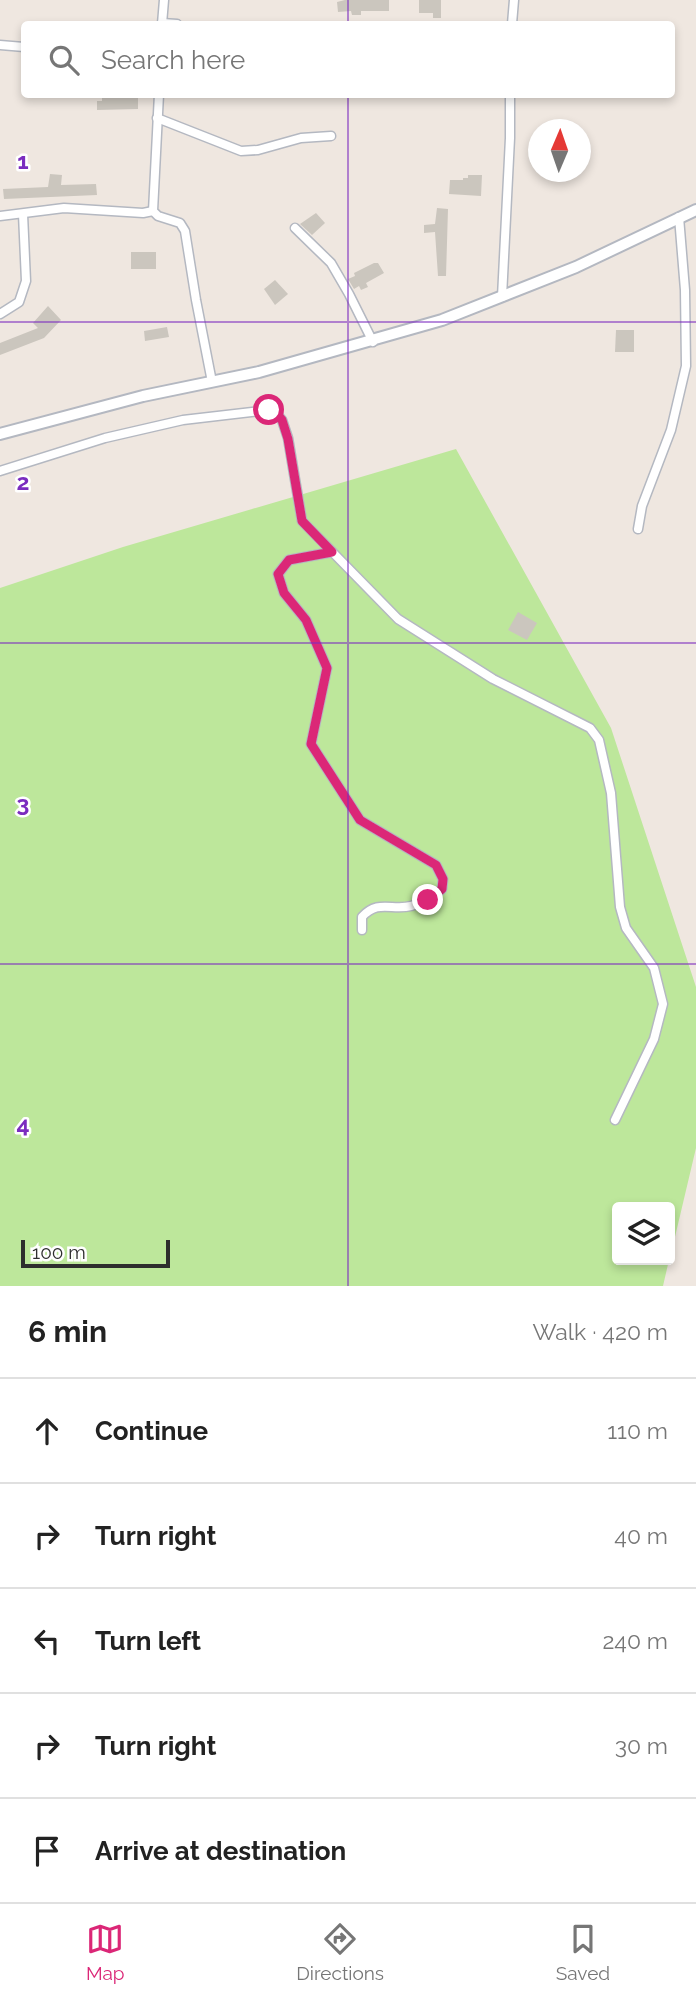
<!DOCTYPE html>
<meta charset="utf-8">
<style>
:root{--surface:#fff;--page:#f2f2f2;--text:#222;--muted:#767676;--line:#e0e0e0;--accent:#db2777}
body{margin:0;font-family:Raleway,sans-serif;background:var(--page);color:var(--text)}
.controls{position:absolute;right:21px;bottom:21px;display:grid;overflow:hidden;border-radius:7px;box-shadow:0 4px 10px #0003}
.controls button{width:63px;height:63px;display:grid;place-items:center;padding:0;border:0;border-bottom:2px solid var(--line);background:var(--surface);color:var(--text);font:35px sans-serif}
.compass{position:absolute;left:528px;top:119px;width:63px;height:63px;border-radius:50%;background:var(--surface);box-shadow:0 4px 10px #0003;rotate:2deg}
.scale{position:absolute;left:21px;bottom:18px;width:149px;box-sizing:border-box;padding-left:7px;border:4px solid #2e2e2e;border-top:0;font-size:19px;line-height:24px;white-space:nowrap;color:#2e2e2e;-webkit-text-stroke:5px #fff;paint-order:stroke}
.stop{position:absolute;width:21px;height:21px;margin:-16px;border:5px solid #db2777;border-radius:50%;background:#fff}
.stop.end{background:#db2777;border-color:#fff;box-shadow:0 2px 7px #0008}
.list{margin:0;padding:0;list-style:none}
h2{display:flex;justify-content:space-between;align-items:center;height:91px;margin:0;padding:0 28px;font-size:30px}
h2 small{font-size:23px;font-weight:400;color:var(--muted)}
.list li{display:grid;grid-template-columns:46px 1fr auto;gap:21px;align-items:center;box-sizing:border-box;height:105px;padding:0 28px;border-top:2px solid var(--line)}
.list b{display:block;font-size:26px;white-space:nowrap}
.list em{font-size:23px;font-style:normal;color:var(--muted)}
.icon{flex:none;width:38px;height:38px;fill:none;stroke:currentColor;stroke-width:2;stroke-linecap:round;stroke-linejoin:round}
.map{position:relative;flex:none;width:696px;height:1286px;overflow:hidden}
.search{position:absolute;background:var(--surface);box-shadow:0 4px 10px #0003;left:21px;right:21px;top:21px;height:77px;display:flex;align-items:center;gap:18px;box-sizing:border-box;padding:0 24px;border-radius:7px;color:var(--muted);font-size:26px}
.sheet{height:616px;background:var(--surface)}
nav{display:flex;justify-content:space-around;align-items:center;box-sizing:border-box;height:98px;border-top:2px solid var(--line);background:var(--surface);font-size:19px;color:var(--muted)}
nav a{display:grid;justify-items:center;gap:4px}
nav .on{color:var(--accent)}
.map>svg:first-child{display:block}
.green{fill:#bde79b}
.building{fill:#cbc6be}
.lines{fill:none;stroke-linecap:round;stroke-linejoin:round}
.street-casing{stroke:#b4b8c1;stroke-width:11}
.secondary-casing{stroke:#b4b8c1;stroke-width:14}
.street{stroke:#fff;stroke-width:8}
.secondary{stroke:#fff;stroke-width:10}
.route{stroke:#db2777;stroke-width:9}
.grid{fill:none;stroke:#7b2cbf;stroke-width:2;stroke-opacity:0.55}
.grid-label{font-size:23px;text-anchor:middle;font-weight:bold;fill:#7b2cbf;stroke:#fff;stroke-width:5;stroke-linejoin:round;paint-order:stroke}
</style>
<div class="map">
<svg width="696" height="1286" viewBox="0 0 696 1286">
<rect width="100%" height="100%" fill="#efe7e0"/>
<path class="green" d="M 456,449 L 611,728 L 696,987 L 696,1148 L 670,1258 L 670,1207 L 617,1207 L 617,1260 L 669,1260 L 663,1286 L 0,1286 L 0,588 L 123,547 Z"/>
<g class="building">
<path d="M 345,0 L 389,0 L 389,11 L 361,11 L 361,15 L 352,15 L 351,11 L 338,12 L 337,2 Z"/>
<path d="M 419,0 L 441,0 L 441,18 L 433,18 L 433,13 L 419,13 Z"/>
<path d="M 102,94 L 138,94 L 138,109 L 97,110 L 97,101 L 102,101 Z"/>
<path d="M 50,174 L 62,175 L 61,185 L 96,184 L 97,195 L 4,199 L 3,189 L 48,187 Z"/>
<path d="M 468,175 L 482,175 L 481,196 L 449,194 L 450,180 L 463,180 L 463,178 L 468,178 Z"/>
<path d="M 437,208 L 448,209 L 446,276 L 438,276 L 435,232 L 424,233 L 424,225 L 435,224 Z"/>
<path d="M 316,213 L 325,223 L 312,235 L 300,224 Z"/>
<rect x="131" y="252" width="25" height="17"/>
<path d="M 374,263 L 378,263 L 384,273 L 366,283 L 368,287 L 361,290 L 359,286 L 354,289 L 348,279 L 355,276 L 354,273 Z"/>
<path d="M 275,280 L 288,294 L 275,305 L 264,289 Z"/>
<path d="M 48,306 L 61,320 L 44,338 L 0,355 L 0,343 L 38,328 L 33,323 Z"/>
<path d="M 167,327 L 169,337 L 145,341 L 144,331 Z"/>
<path d="M 616,330 L 634,330 L 634,352 L 615,352 Z"/>
<path d="M 518,612 L 537,623 L 527,640 L 508,630 Z"/>
</g>
<g class="lines">
<defs>
<g id="street">
<path d="M 162,23 L 177,24"/>
<path d="M 162,24 L 164,0"/>
<path d="M 512,24 L 514,0"/>
<path d="M 0,45 L 24,47"/>
<path d="M 159,94 L 153,211 L 158,216 L 180,223 L 185,231 L 196,300 L 212,382"/>
<path d="M 157,118 L 241,151 L 258,150 L 301,138 L 331,136"/>
<path d="M 0,216 L 64,208 L 143,213 L 153,211"/>
<path d="M 295,228 L 331,263 L 349,294 L 373,342"/>
<path d="M 502,297 L 510,138 L 510,94"/>
<path d="M 0,314 L 19,302 L 26,281 L 23,214"/>
<path d="M 0,471 L 105,438 L 183,420 L 269,410 L 276,413 L 282,420 L 288,438 L 302,521 L 398,619 L 493,679 L 590,728 L 599,740 L 611,793 L 620,907 L 626,928 L 654,968 L 663,1004 L 654,1039 L 615,1120"/>
<path d="M 638,529 L 642,506 L 671,430 L 686,366 L 685,290 L 679,217"/>
<path d="M 332,552 L 289,560 L 278,574 L 284,593 L 306,620 L 327,668 L 311,744 L 360,820 L 436,865 L 443,879 L 442,889 C 432,896 423,903 411,906 C 392,911 378,899 362,917 L 362,930"/>
</g>
<path id="secondary" d="M 0,434 L 143,396 L 259,372 L 442,320 L 576,267 L 696,210"/>
</defs>
<use href="#street" class="street-casing"/>
<use href="#secondary" class="secondary-casing"/>
<use href="#street" class="street"/>
<use href="#secondary" class="secondary"/>
</g>
<g class="lines">
<path class="route" d="M 269,410 L 276,413 L 282,420 L 288,439 L 302,521 L 332,552 L 289,560 L 278,574 L 284,593 L 306,620 L 327,668 L 311,744 L 360,820 L 436,865 L 443,879 L 442,889 L 428,900"/>
</g>
<path class="grid" d="M 348,0 L 348,24M 348,94 L 348,1286M 0,322 L 696,322M 0,643 L 696,643M 0,964 L 696,964"/>
<g class="grid-label">
<text x="23" y="169">1</text>
<text x="23" y="490">2</text>
<text x="23" y="812">3</text>
<text x="23" y="1133">4</text>
</g>
</svg>
<div class="controls">
<button><svg class="icon" aria-label="layers" viewBox="0 0 24 24"><path d="M12 4l9 5-9 5-9-5zM3 14l9 5 9-5"/></svg></button>
</div>
<svg class="compass" viewBox="-18 -18 36 36"><path d="M0-13l5 13h-10z" fill="#e53935"/><path d="M0 13l5-13h-10z" fill="#767676"/></svg>
<div class="scale">100 m</div>
<div class="stop" style="left:269px;top:410px"></div>
<div class="stop end" style="left:428px;top:900px"></div>
<div class="search"><svg class="icon" aria-label="search" viewBox="0 0 24 24"><circle cx="10" cy="10" r="6"/><path d="M15 15l6 6"/></svg>Search here</div>
</div>
<section class="sheet">
<h2>6 min<small>Walk · 420 m</small></h2>
<ul class="list">
<li><svg class="icon" aria-label="ahead" viewBox="0 0 24 24"><path d="M12 20V5M6 11l6-6 6 6"/></svg><div><b>Continue</b></div><em>110 m</em></li>
<li><svg class="icon" aria-label="right" viewBox="0 0 24 24"><path d="M7 20v-9h11M14 6l5 5-5 5"/></svg><div><b>Turn right</b></div><em>40 m</em></li>
<li><svg class="icon" aria-label="left" viewBox="0 0 24 24"><path d="M17 20v-9H6M10 6l-5 5 5 5"/></svg><div><b>Turn left</b></div><em>240 m</em></li>
<li><svg class="icon" aria-label="right" viewBox="0 0 24 24"><path d="M7 20v-9h11M14 6l5 5-5 5"/></svg><div><b>Turn right</b></div><em>30 m</em></li>
<li><svg class="icon" aria-label="arrive" viewBox="0 0 24 24"><path d="M6 21V4h12l-3 4 3 4H6"/></svg><div><b>Arrive at destination</b></div></li>
</ul>
</section>
<nav>
<a class="on"><svg class="icon" aria-label="map" viewBox="0 0 24 24"><path d="M3 6l6-2 6 2 6-2v14l-6 2-6-2-6 2zM9 4v14M15 6v14"/></svg>Map</a>
<a><svg class="icon" aria-label="directions" viewBox="0 0 24 24"><path d="M12 3l9 9-9 9-9-9zM9 14v-3h6M13 9l2 2-2 2"/></svg>Directions</a>
<a><svg class="icon" aria-label="saved" viewBox="0 0 24 24"><path d="M7 4h10v16l-5-4-5 4z"/></svg>Saved</a>
</nav>
